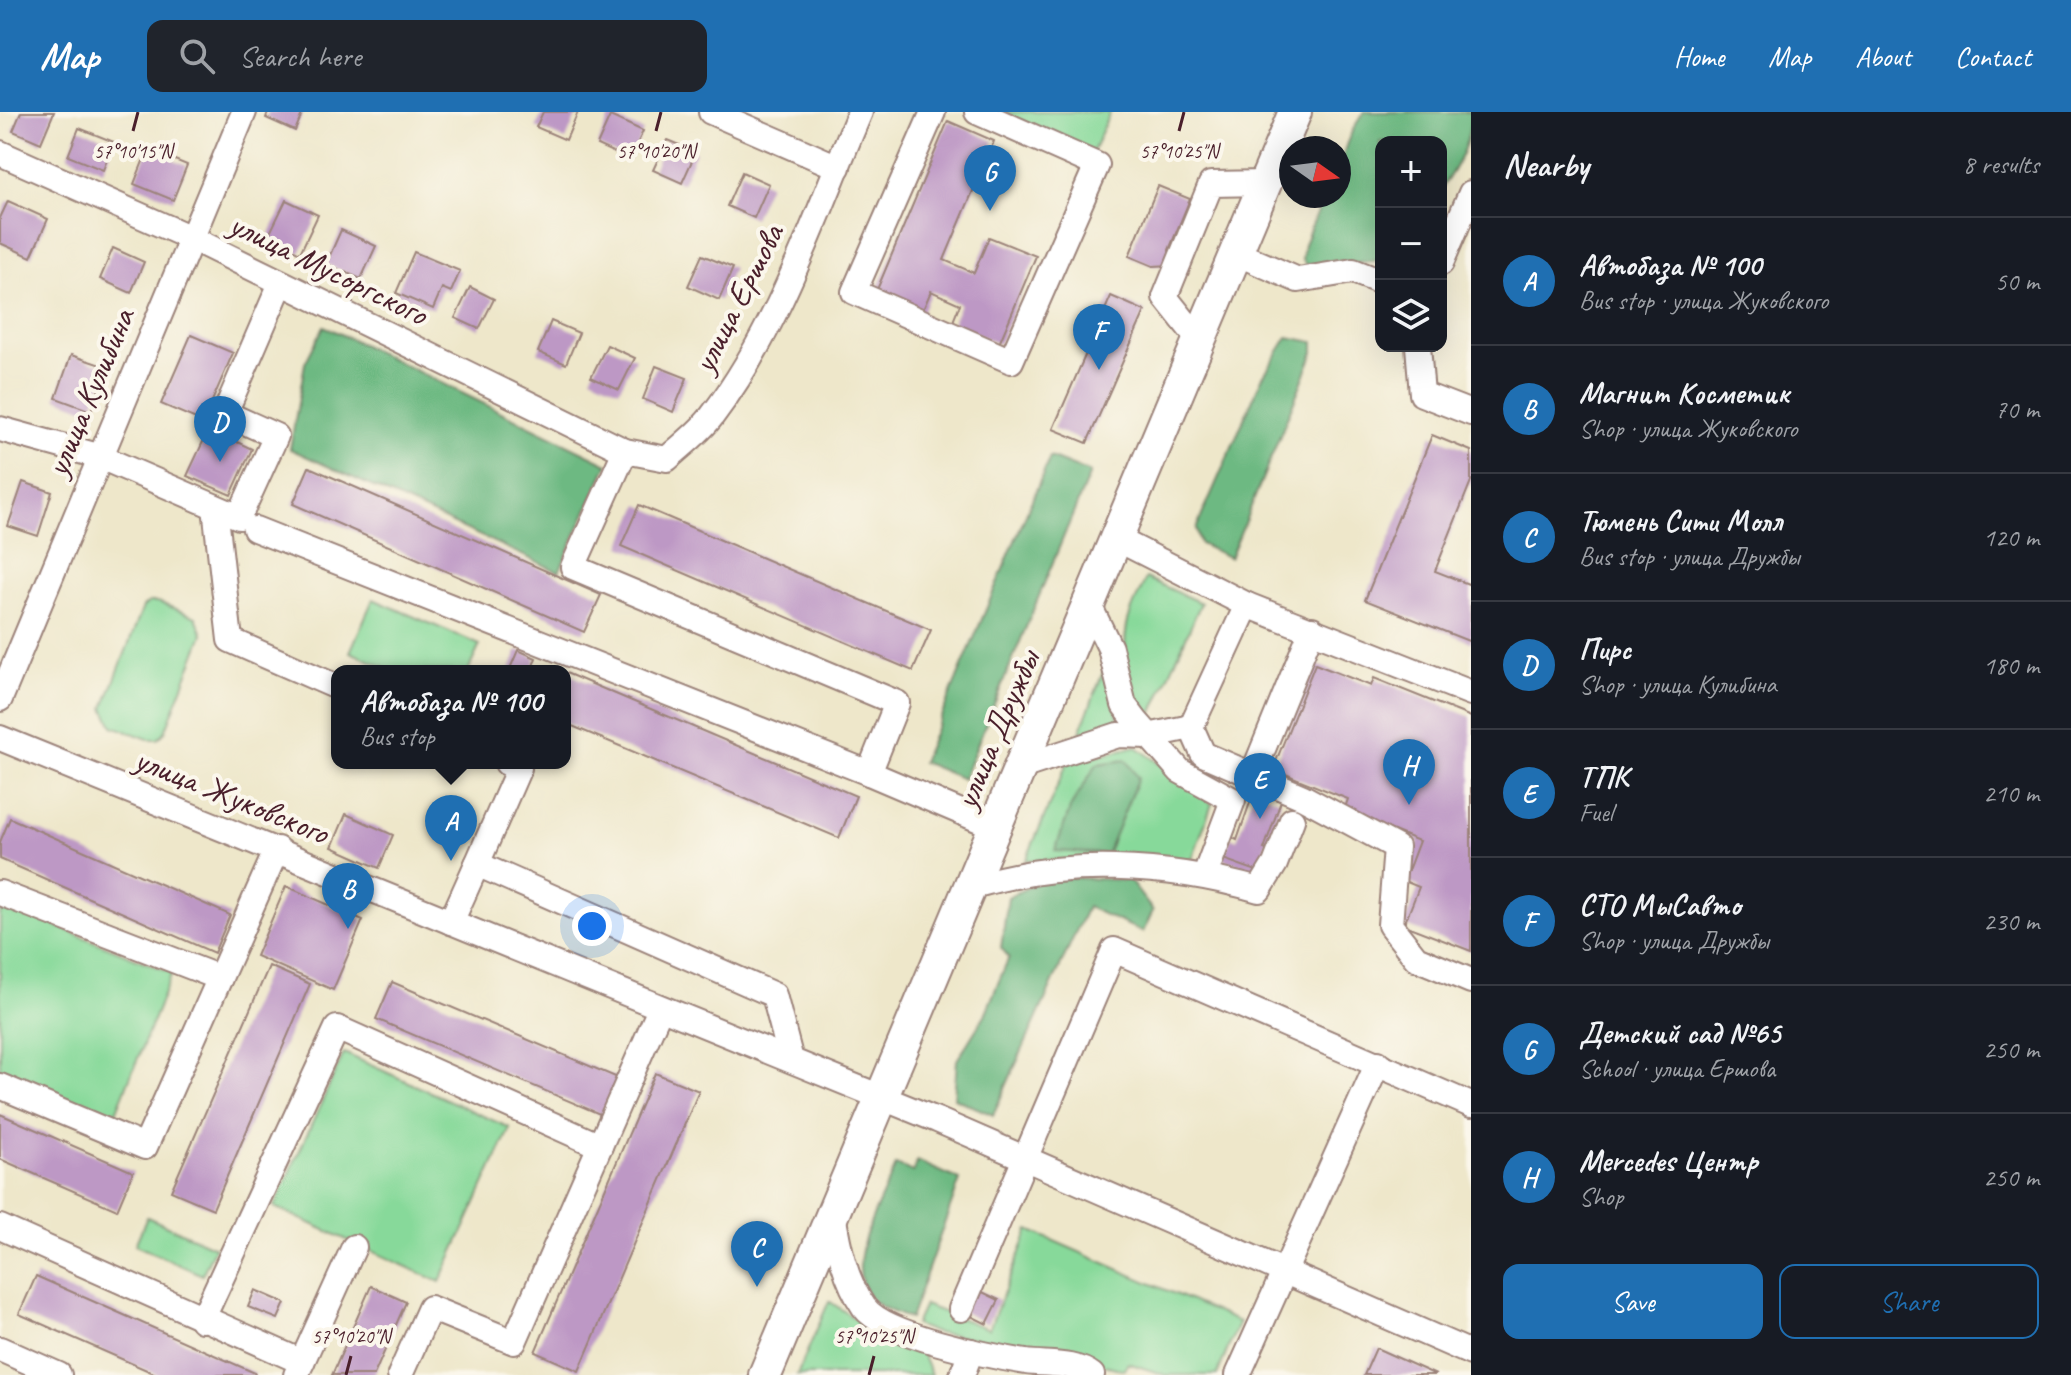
<!DOCTYPE html>
<meta charset="utf-8">
<style>
:root{--surface:#171b24;--page:#20242c;--text:#f1f3f6;--muted:#9ea1a6;--line:#363941;--accent:#1f6fb2}
body{margin:0;font-family:Caveat,sans-serif;background:var(--page);color:var(--text)}
.controls{position:absolute;right:24px;top:24px;display:grid;overflow:hidden;border-radius:16px;box-shadow:0 8px 32px #0002}
.controls button{width:72px;height:72px;display:grid;place-items:center;padding:0;border:0;border-bottom:2px solid var(--line);background:var(--surface);color:var(--text);font:40px sans-serif}
.compass{position:absolute;left:1279px;top:24px;width:72px;height:72px;border-radius:50%;background:var(--surface);box-shadow:0 8px 32px #0002;rotate:104deg}
.you{position:absolute;left:592px;top:814px;width:28px;height:28px;margin:-20px;border:6px solid #fff;border-radius:50%;background:#1a73e8;box-shadow:0 0 0 12px #1a73e833}
.badge{display:grid;place-items:center;width:52px;height:52px;border-radius:50%;background:var(--accent);color:#fff;font-size:26px;font-weight:700}
.pin{position:absolute;translate:-50% -66px;filter:drop-shadow(0 2px 4px #0008)}
.pin::after{content:'';position:absolute;top:42px;width:28px;height:24px;background:inherit;clip-path:polygon(0 0,100% 0,50% 100%)}
.popup{position:absolute;left:331px;top:553px;width:240px;height:104px;box-sizing:border-box;display:grid;place-content:center;border-radius:16px;background:var(--surface);filter:drop-shadow(0 2px 6px #0005);font-size:26px;white-space:nowrap;color:var(--muted)}
.popup b{font-size:30px;color:var(--text)}
.popup::after{content:'';position:absolute;left:50%;top:100%;margin-left:-16px;border:16px solid transparent;border-top-color:var(--surface)}
.list{margin:0;padding:0;list-style:none}
h2{display:flex;justify-content:space-between;align-items:center;height:104px;margin:0;padding:0 32px;font-size:34px}
h2 small{font-size:26px;font-weight:400;color:var(--muted)}
.list li{display:grid;grid-template-columns:52px 1fr auto;gap:24px;align-items:center;box-sizing:border-box;height:128px;padding:0 32px;border-top:2px solid var(--line)}
.list b{display:block;font-size:30px;white-space:nowrap}
.list p{margin:0;font-size:26px;white-space:nowrap;color:var(--muted)}
.list em{font-size:26px;font-style:normal;color:var(--muted)}
.actions{display:flex;gap:16px;padding:24px 32px}
.actions a{flex:1;padding:18px 0;border:2px solid var(--accent);border-radius:16px;text-align:center;font-size:28px;color:var(--accent)}
.actions .main{background:var(--accent);color:#fff}
.icon{flex:none;width:44px;height:44px;fill:none;stroke:currentColor;stroke-width:2;stroke-linecap:round;stroke-linejoin:round}
.map{position:relative;flex:none;width:1471px;height:1263px;overflow:hidden}
header{display:flex;align-items:center;gap:48px;box-sizing:border-box;height:112px;padding:0 40px;background:var(--accent);color:#fff}
header strong{font-size:38px}
nav{display:flex;gap:44px;margin-inline-start:auto;font-size:28px}
.search{width:560px;height:72px;background:var(--page);display:flex;align-items:center;gap:20px;box-sizing:border-box;padding:0 28px;border-radius:16px;color:var(--muted);font-size:30px}
main{display:flex}
aside{flex:1;background:var(--surface)}
.map>svg:first-child{display:block}
.green{fill:#87d99a;stroke:#687c62;stroke-width:2}
.forest{fill:#6db982;stroke:#5c6c56;stroke-width:2}
.building{fill:#bd98c5}
.lines{fill:none;stroke-linecap:round;stroke-linejoin:round}
.minor-casing{stroke:#9c837a;stroke-width:28}
.major-casing{stroke:#9c837a;stroke-width:36}
.minor{stroke:#fff;stroke-width:24}
.major{stroke:#fff;stroke-width:32}
.ticks{fill:none;stroke:#4a1f2b;stroke-width:3}
.labels{text-anchor:middle;stroke-width:8;stroke-linejoin:round;paint-order:stroke}
.street-label{font-size:34px;fill:#4a1f2b;stroke:#fbf7ec}
.ticks-label{font-size:20px;text-anchor:middle;fill:#4a1f2b;stroke:#fbf7ec;stroke-width:8;stroke-linejoin:round;paint-order:stroke}
</style>
<header>
<strong>Map</strong>
<div class="search"><svg class="icon" aria-label="search" viewBox="0 0 24 24"><circle cx="10" cy="10" r="6"/><path d="M15 15l6 6"/></svg>Search here</div>
<nav><a>Home</a><a>Map</a><a>About</a><a>Contact</a></nav>
</header>
<main>
<div class="map">
<svg width="1471" height="1263" viewBox="0 0 1471 1263">
<rect width="100%" height="100%" fill="#fbf7ec"/>
<filter id="ink" filterUnits="userSpaceOnUse"><feTurbulence type="fractalNoise" baseFrequency=".0125" numOctaves="2"/><feDisplacementMap in="SourceGraphic" scale="16" xChannelSelector="R" yChannelSelector="G"/><feConvolveMatrix kernelMatrix="1 2 1 2 8 2 1 2 1" color-interpolation-filters="sRGB"/></filter>
<filter id="wash" filterUnits="userSpaceOnUse"><feTurbulence type="fractalNoise" baseFrequency=".006" numOctaves="4" result="noise"/><feDisplacementMap in="SourceGraphic" scale="32" xChannelSelector="R" yChannelSelector="G"/><feGaussianBlur stdDeviation="1.8" result="paint"/><feColorMatrix in="noise" values="0 0 0 0 0 0 0 0 0 0 0 0 0 0 0 0 0 1.4 0 .05"/><feComposite in="paint" operator="in"/></filter>
<g filter="url(#wash)">
<rect width="100%" height="100%" fill="#eee7ca"/>
<g class="green">
<path d="M 1001,0 L 1110,0 L 1093,40 Z"/>
<path d="M 1146,466 L 1201,491 L 1149,609 C 1131,584 1121,544 1127,513 C 1130,497 1140,481 1146,466 Z"/>
<path d="M 373,487 L 480,533 L 468,559 L 394,559 L 350,540 Z"/>
<path d="M 149,490 L 158,490 L 196,505 L 203,522 L 165,620 L 158,627 L 148,627 L 113,614 L 104,596 L 143,495 Z"/>
<path d="M 1105,555 L 1120,612 L 1080,620 Z"/>
<path d="M 1136,634 L 1212,692 L 1192,747 L 1026,748 L 1067,651 Z"/>
<path d="M 4,793 L 172,861 L 111,1013 L 0,968 L 0,804 Z"/>
<path d="M 344,941 L 510,1016 L 440,1170 L 274,1095 Z"/>
<path d="M 147,1105 L 215,1135 L 202,1163 L 135,1133 Z"/>
<path d="M 1029,1118 L 1239,1210 L 1217,1263 L 1165,1263 L 1128,1251 L 1124,1258 L 1026,1233 L 936,1221 L 915,1213 L 924,1193 L 989,1217 Z"/>
<path d="M 829,1189 L 889,1230 L 922,1242 L 931,1263 L 797,1263 Z"/>
</g>
<g class="forest">
<path d="M 1364,0 L 1471,0 C 1471,30 1458,53 1441,77 L 1441,30 L 1381,30 L 1381,148 L 1308,155 L 1302,148 L 1304,132 L 1324,84 L 1339,84 C 1339,50 1344,28 1364,0 Z"/>
<path d="M 324,214 L 608,352 L 559,460 L 290,337 L 305,251 Z"/>
<path d="M 1288,225 L 1314,230 L 1314,240 L 1230,446 L 1200,432 L 1196,417 L 1262,266 Z"/>
<path d="M 1050,345 L 1090,361 L 963,667 L 922,650 Z"/>
<path d="M 1126,648 L 1138,666 L 1107,742 L 1055,739 L 1071,694 L 1097,652 Z"/>
<path d="M 1049,765 L 1129,768 L 1153,799 L 1143,820 L 1087,795 L 993,1003 L 954,986 L 957,948 L 985,903 L 1009,845 L 1001,836 L 1008,785 Z"/>
<path d="M 917,1049 L 960,1068 L 910,1207 C 899,1202 879,1196 871,1187 C 840,1154 882,1088 896,1053 L 913,1060 Z"/>
</g>
<g id="blocks">
<g class="building">
<path d="M 21,0 L 54,0 L 41,31 L 13,19 Z"/>
<path d="M 268,0 L 303,0 L 295,19 L 266,6 Z"/>
<path d="M 543,0 L 578,0 L 566,28 L 536,15 Z"/>
<path d="M 610,4 L 643,19 L 630,48 L 597,33 Z"/>
<path d="M 948,9 L 994,29 L 944,148 L 974,161 L 989,125 L 1036,144 L 999,232 L 952,212 L 960,192 L 931,179 L 922,200 L 876,180 Z"/>
<path d="M 79,16 L 114,30 L 103,58 L 68,44 Z"/>
<path d="M 667,28 L 696,40 L 682,71 L 653,58 Z"/>
<path d="M 148,37 L 187,53 L 173,88 L 134,72 Z"/>
<path d="M 742,60 L 769,72 L 754,106 L 727,94 Z"/>
<path d="M 1158,74 L 1190,87 L 1169,138 L 1170,153 L 1153,154 L 1129,144 Z"/>
<path d="M 286,88 L 318,103 L 300,141 L 268,125 Z"/>
<path d="M 8,89 L 48,107 L 31,145 L 0,131 L 0,106 Z"/>
<path d="M 341,118 L 376,134 L 361,167 L 326,152 Z"/>
<path d="M 113,136 L 144,150 L 131,181 L 100,167 Z"/>
<path d="M 414,140 L 460,159 L 451,180 L 442,176 L 433,197 L 396,181 Z"/>
<path d="M 702,143 L 733,156 L 719,188 L 688,174 Z"/>
<path d="M 470,175 L 494,187 L 479,217 L 455,206 Z"/>
<path d="M 1111,184 L 1145,199 L 1087,331 L 1053,317 Z"/>
<path d="M 551,209 L 579,221 L 566,252 L 538,240 Z"/>
<path d="M 191,223 L 233,241 L 203,310 L 161,292 Z"/>
<path d="M 607,233 L 635,246 L 619,278 L 591,265 Z"/>
<path d="M 71,243 L 107,255 L 91,299 L 56,286 Z"/>
<path d="M 656,254 L 687,266 L 673,300 L 643,287 Z"/>
<path d="M 209,317 L 252,337 L 231,383 L 187,364 Z"/>
<path d="M 1432,323 L 1471,339 L 1471,369 L 1435,459 L 1471,473 L 1471,530 L 1365,488 Z"/>
<path d="M 309,355 L 601,483 L 584,520 L 293,392 Z"/>
<path d="M 23,370 L 52,380 L 38,424 L 8,414 Z"/>
<path d="M 639,393 L 931,518 L 913,559 L 621,434 Z"/>
<path d="M 518,538 L 536,546 L 531,559 L 509,559 Z"/>
<path d="M 1315,552 L 1371,574 L 1374,566 L 1471,605 L 1471,839 L 1404,813 L 1419,775 L 1404,769 L 1419,729 L 1344,699 L 1348,687 L 1273,657 Z"/>
<path d="M 566,561 L 856,684 L 839,726 L 565,611 Z"/>
<path d="M 1254,679 L 1281,689 L 1264,737 L 1270,739 L 1262,761 L 1223,747 L 1231,725 L 1237,728 Z"/>
<path d="M 346,702 L 393,723 L 379,756 L 332,735 Z"/>
<path d="M 10,706 L 230,803 L 214,841 L 0,747 L 0,730 Z"/>
<path d="M 286,774 L 363,808 L 333,878 L 256,844 Z"/>
<path d="M 269,854 L 310,872 L 213,1097 L 171,1079 Z"/>
<path d="M 392,870 L 618,966 L 602,1003 L 376,907 Z"/>
<path d="M 655,961 L 699,979 L 579,1259 L 535,1240 Z"/>
<path d="M 0,1002 L 133,1060 L 117,1098 L 0,1047 Z"/>
<path d="M 36,1164 L 255,1261 L 254,1263 L 158,1263 L 19,1202 Z"/>
<path d="M 371,1174 L 406,1190 L 374,1263 L 332,1263 Z"/>
<path d="M 972,1175 L 999,1188 L 987,1212 L 961,1199 Z"/>
<path d="M 255,1178 L 285,1191 L 278,1207 L 248,1195 Z"/>
<path d="M 1376,1236 L 1436,1263 L 1364,1263 Z"/>
</g>
</g>
</g>
<g filter="url(#ink)">
<use href="#blocks" fill-opacity="0" stroke="#9c837a" stroke-width="2"/>
<g class="lines">
<defs>
<g id="minor">
<path d="M 711,0 L 838,55"/>
<path d="M 933,0 L 854,180 L 1011,249 L 1097,53 L 977,0"/>
<path d="M 0,41 L 191,126 L 625,339 L 667,347 C 682,333 700,320 712,304 C 780,215 816,102 860,0"/>
<path d="M 1236,141 L 1298,168 L 1353,159 L 1381,170"/>
<path d="M 1441,151 L 1471,81"/>
<path d="M 1200,229 L 1165,185 L 1211,72 L 1265,71"/>
<path d="M 1418,234 L 1422,282 L 1471,301"/>
<path d="M 0,317 L 98,344 L 239,405 L 276,324 L 225,301 L 281,171"/>
<path d="M 625,339 L 573,455 L 897,591 L 869,661 L 996,715"/>
<path d="M 215,395 L 230,528 L 337,575"/>
<path d="M 255,417 L 869,661"/>
<path d="M 1117,427 L 1247,493 L 1471,581"/>
<path d="M 1089,493 L 1110,536 L 1124,593 L 1136,609 L 1180,659 L 1233,688 L 1205,763"/>
<path d="M 1247,493 L 1191,615 L 1203,642 L 1303,685 L 1396,735 L 1390,813 L 1416,846 L 1471,869"/>
<path d="M 0,587 L 244,0"/>
<path d="M 0,626 L 937,1008 L 1471,1241"/>
<path d="M 1021,655 L 1118,623 L 1148,624 L 1191,615"/>
<path d="M 1252,664 L 1312,517"/>
<path d="M 477,752 L 519,656 L 507,651"/>
<path d="M 971,775 C 1062,746 1168,752 1259,778 L 1275,752 L 1292,708"/>
<path d="M 0,781 L 220,866"/>
<path d="M 451,810 L 477,752 L 774,883 L 791,948"/>
<path d="M 0,974 L 145,1035 L 277,737"/>
<path d="M 833,1101 C 838,1133 845,1168 864,1195 C 885,1224 990,1244 1026,1250 C 1047,1253 1075,1250 1092,1263"/>
<path d="M 0,1115 L 302,1250 L 296,1263"/>
<path d="M 961,1197 L 1114,838 L 1471,993"/>
<path d="M 202,1208 L 337,916 L 600,1034"/>
<path d="M 0,1237 L 59,1263"/>
<path d="M 302,1250 L 354,1135"/>
<path d="M 400,1263 L 430,1196 L 514,1230 L 660,897"/>
<path d="M 962,1263 L 971,1239"/>
<path d="M 1238,1263 L 1378,951"/>
</g>
<path id="major" d="M 765,1263 L 1295,0"/>
</defs>
<use href="#minor" class="minor-casing"/>
<use href="#major" class="major-casing"/>
<use href="#minor" class="minor"/>
<use href="#major" class="major"/>
</g>
</g>
<path class="ticks" d="M 133,19 L 138,0M 656,19 L 661,0M 1179,19 L 1184,0M 346,1263 L 351,1244M 869,1263 L 874,1244"/>
<g class="labels">
<g class="street-label">
<text transform="translate(329 156) rotate(26)" y="12">улица Мусоргского</text>
<text transform="translate(737 186) rotate(-63)" y="12">улица Ершова</text>
<text transform="translate(89 280) rotate(-67)" y="12">улица Кулибина</text>
<text transform="translate(996 617) rotate(-67)" y="12">улица Дружбы</text>
<text transform="translate(232 683) rotate(22)" y="12">улица Жуковского</text>
</g>
</g>
<g class="ticks-label">
<text x="133" y="46">57°10'15"N</text>
<text x="656" y="46">57°10'20"N</text>
<text x="1179" y="46">57°10'25"N</text>
<text x="351" y="1231">57°10'20"N</text>
<text x="874" y="1231">57°10'25"N</text>
</g>
</svg>
<div class="controls">
<button>+</button>
<button>−</button>
<button><svg class="icon" aria-label="layers" viewBox="0 0 24 24"><path d="M12 4l9 5-9 5-9-5zM3 14l9 5 9-5"/></svg></button>
</div>
<svg class="compass" viewBox="-18 -18 36 36"><path d="M0-13l5 13h-10z" fill="#e53935"/><path d="M0 13l5-13h-10z" fill="#9ea1a6"/></svg>
<div class="you"></div>
<div class="pin badge" style="left:451px;top:749px">A</div>
<div class="popup"><b>Автобаза № 100</b>Bus stop</div>
<div class="pin badge" style="left:348px;top:817px">B</div>
<div class="pin badge" style="left:757px;top:1175px">C</div>
<div class="pin badge" style="left:220px;top:350px">D</div>
<div class="pin badge" style="left:1260px;top:707px">E</div>
<div class="pin badge" style="left:1099px;top:258px">F</div>
<div class="pin badge" style="left:990px;top:99px">G</div>
<div class="pin badge" style="left:1409px;top:693px">H</div>
</div>
<aside>
<h2>Nearby<small>8 results</small></h2>
<ul class="list">
<li><span class="badge">A</span><div><b>Автобаза № 100</b><p>Bus stop · улица Жуковского</p></div><em>50 m</em></li>
<li><span class="badge">B</span><div><b>Магнит Косметик</b><p>Shop · улица Жуковского</p></div><em>70 m</em></li>
<li><span class="badge">C</span><div><b>Тюмень Сити Молл</b><p>Bus stop · улица Дружбы</p></div><em>120 m</em></li>
<li><span class="badge">D</span><div><b>Пирс</b><p>Shop · улица Кулибина</p></div><em>180 m</em></li>
<li><span class="badge">E</span><div><b>ТПК</b><p>Fuel</p></div><em>210 m</em></li>
<li><span class="badge">F</span><div><b>СТО МыСавто</b><p>Shop · улица Дружбы</p></div><em>230 m</em></li>
<li><span class="badge">G</span><div><b>Детский сад №65</b><p>School · улица Ершова</p></div><em>250 m</em></li>
<li><span class="badge">H</span><div><b>Mercedes Центр</b><p>Shop</p></div><em>250 m</em></li>
</ul>
<div class="actions"><a class="main">Save</a><a>Share</a></div>
</aside>
</main>
